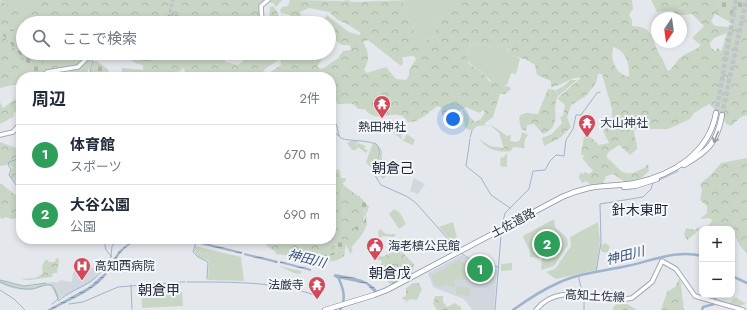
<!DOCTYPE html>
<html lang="ja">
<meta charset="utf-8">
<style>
:root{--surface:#fff;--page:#f2f2f3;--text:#1f2937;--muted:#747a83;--line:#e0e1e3;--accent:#ea580c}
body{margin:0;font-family:Jost,"Noto Sans JP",sans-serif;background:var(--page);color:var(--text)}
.controls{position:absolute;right:12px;bottom:12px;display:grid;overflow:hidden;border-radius:8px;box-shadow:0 2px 6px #0003}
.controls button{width:36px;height:36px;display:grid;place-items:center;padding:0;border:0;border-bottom:1px solid var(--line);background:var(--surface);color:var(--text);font:20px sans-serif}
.compass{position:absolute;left:651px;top:12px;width:36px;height:36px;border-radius:50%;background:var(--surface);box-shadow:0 2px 6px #0003;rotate:193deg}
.you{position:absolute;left:453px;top:119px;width:14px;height:14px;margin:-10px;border:3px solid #fff;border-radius:50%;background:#1a73e8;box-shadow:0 0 0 6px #1a73e833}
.badge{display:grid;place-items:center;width:26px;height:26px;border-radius:50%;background:var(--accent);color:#fff;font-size:13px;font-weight:700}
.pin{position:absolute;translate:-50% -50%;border:2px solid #fff;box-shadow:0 1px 4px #0006}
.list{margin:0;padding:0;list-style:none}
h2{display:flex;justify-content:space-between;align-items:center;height:52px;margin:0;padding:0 16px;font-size:17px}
h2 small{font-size:13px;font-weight:400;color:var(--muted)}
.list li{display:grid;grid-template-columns:26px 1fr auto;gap:12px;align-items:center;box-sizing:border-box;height:60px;padding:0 16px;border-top:1px solid var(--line)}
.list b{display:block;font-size:15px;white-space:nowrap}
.list p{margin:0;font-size:13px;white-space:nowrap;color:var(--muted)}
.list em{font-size:13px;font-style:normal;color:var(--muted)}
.icon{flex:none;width:22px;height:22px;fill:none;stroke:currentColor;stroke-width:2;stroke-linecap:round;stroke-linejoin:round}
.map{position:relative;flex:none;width:747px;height:310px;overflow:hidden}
.search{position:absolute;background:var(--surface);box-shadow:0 2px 6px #0003;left:16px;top:16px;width:320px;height:44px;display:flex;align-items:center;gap:10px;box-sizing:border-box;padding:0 14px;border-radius:22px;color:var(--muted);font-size:15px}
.panel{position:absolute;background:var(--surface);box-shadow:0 2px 6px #0003;left:16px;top:72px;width:320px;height:172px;border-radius:16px}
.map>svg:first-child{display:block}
.built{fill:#d2d6de}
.green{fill:#c9d6c5}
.forest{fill:url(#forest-crowns);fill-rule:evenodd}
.cemetery{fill:url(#cemetery-stones)}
.water{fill:url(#water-rules)}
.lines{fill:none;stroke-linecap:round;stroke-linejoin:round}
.stream{stroke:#9fb4cc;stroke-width:1}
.river{stroke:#9fb4cc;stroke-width:2.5}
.major-tunnel{stroke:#bfc3cb;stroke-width:3.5;stroke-dasharray:3.5 2;stroke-linecap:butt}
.highway-tunnel{stroke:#bfc3cb;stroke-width:4.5;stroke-dasharray:4.5 2;stroke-linecap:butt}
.major-casing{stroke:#a3abb8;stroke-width:5.5}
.highway-casing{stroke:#8b94a3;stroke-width:6}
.major{stroke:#fff;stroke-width:3.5}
.highway{stroke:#fff;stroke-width:4.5}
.oneway{stroke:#959aa2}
.labels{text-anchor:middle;stroke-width:4;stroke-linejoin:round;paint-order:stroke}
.poi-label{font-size:12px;fill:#2b3445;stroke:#f4f6f9;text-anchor:start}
.street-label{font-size:12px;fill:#2b3445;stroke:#f4f6f9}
.water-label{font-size:13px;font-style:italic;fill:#34527a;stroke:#f4f6f9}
.quarter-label{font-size:14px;fill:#1d2536;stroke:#f4f6f9}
</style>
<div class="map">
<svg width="747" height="310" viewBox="0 0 747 310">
<defs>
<pattern id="forest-crowns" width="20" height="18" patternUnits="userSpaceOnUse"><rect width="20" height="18" fill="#c9d6c5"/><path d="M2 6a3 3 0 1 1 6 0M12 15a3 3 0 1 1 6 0" fill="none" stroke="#adb8ab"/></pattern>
<pattern id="cemetery-stones" width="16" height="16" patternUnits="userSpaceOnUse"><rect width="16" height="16" fill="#c9d6c5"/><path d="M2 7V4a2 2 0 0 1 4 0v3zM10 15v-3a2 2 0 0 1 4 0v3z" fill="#adb8ab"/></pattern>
<pattern id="water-rules" width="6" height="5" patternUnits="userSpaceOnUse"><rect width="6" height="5" fill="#9fb4cc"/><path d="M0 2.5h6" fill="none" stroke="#8293a7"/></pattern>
</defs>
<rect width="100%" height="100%" fill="#e4e7ec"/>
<g class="built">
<path d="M 414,178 L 425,184 L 418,194 L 410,191 Z"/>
<path d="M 462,255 L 470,260 L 497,268 L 494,310 L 472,310 L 464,299 L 433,287 L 428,273 Z"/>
<path d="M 78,264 L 102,270 L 90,283 L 62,297 L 54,284 L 47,282 L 59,282 L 60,280 L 72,282 L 73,273 Z"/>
</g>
<g class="green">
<path d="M 0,0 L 35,0 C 23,14 14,10 0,0 Z"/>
<path d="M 411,0 L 449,0 L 449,13 L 434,23 L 436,30 L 432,38 L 421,42 L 416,40 L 413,28 L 415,24 L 407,17 L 403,3 Z"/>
<path d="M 478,43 L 494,48 L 500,45 L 506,46 L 508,51 L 520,59 L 516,74 L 511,73 L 507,85 C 491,85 494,83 483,73 C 474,66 470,67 466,55 L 470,46 Z"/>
<path d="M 570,80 L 577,80 L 559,95 L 556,90 L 564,86 Z"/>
<path d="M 407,134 L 415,140 L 413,145 L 403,141 Z"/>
<path d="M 351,141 L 358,141 L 354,148 L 358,143 L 366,146 L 364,149 L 368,150 L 366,153 L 358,147 L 356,150 L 352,150 L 347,143 Z"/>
<path d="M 375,142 L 382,150 L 382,160 L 378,165 L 386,176 L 383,179 L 380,176 L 378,177 L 374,172 L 381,151 L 374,143 Z"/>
<path d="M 373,143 L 380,150 L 373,170 L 366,162 Z"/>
<path d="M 507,153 L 507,167 L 500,166 L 501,157 L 503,158 Z"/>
<path d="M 394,209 L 400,213 L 406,224 L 399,229 L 389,214 Z"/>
<path d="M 554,219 L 555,227 L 567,238 L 568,245 L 554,266 L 541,270 L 542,258 L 530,257 C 531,248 525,244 523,236 Z"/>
<path d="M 453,222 L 458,242 L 454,244 L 439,227 Z"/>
<path d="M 598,222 L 600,241 L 596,270 L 556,279 L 546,272 L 555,269 L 571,246 L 570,237 Z"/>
<circle cx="605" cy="248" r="4.5"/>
<path d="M 195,246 L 241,257 L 244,281 L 208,280 L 209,261 L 198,257 L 194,251 Z"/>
<path d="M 459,260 L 470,266 L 469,279 L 455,280 L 454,287 L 449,286 L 446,284 L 438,287 L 433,282 L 432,275 Z"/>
<path d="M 512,263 L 512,270 L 501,271 L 501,264 Z"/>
<path d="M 474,264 L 486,264 L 485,274 L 474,273 Z"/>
<path d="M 279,266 L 301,271 L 301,274 L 294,273 Z"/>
<path d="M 474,274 L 494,275 L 493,284 L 473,283 Z"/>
<path d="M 0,280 C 9,283 22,287 32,286 C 41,284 43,282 54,284 L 61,297 L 58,299 L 51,286 C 44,285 41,287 35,289 C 23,291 11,289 0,283 Z"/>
<path d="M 181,282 L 181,286 L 176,287 L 176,292 L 182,292 L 183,306 L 142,308 L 141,284 Z"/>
<path d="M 456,287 L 470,288 L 469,296 L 456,295 Z"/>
<path d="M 735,297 L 746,304 L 741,305 L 740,308 L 728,305 Z"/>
</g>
<g class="forest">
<path d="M 35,0 L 282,0 L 276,7 L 273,3 L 264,2 L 259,5 L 259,23 L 181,23 L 173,18 L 166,23 L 23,23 L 23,36 L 16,30 L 0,28 L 0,1 C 16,8 21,15 35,0 Z"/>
<path d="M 290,0 L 343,1 L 348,0 L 352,2 L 411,0 L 403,3 L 407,17 L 415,24 L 413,28 L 416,39 L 421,42 L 432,38 L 436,30 L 434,23 L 449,13 L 449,0 L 632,0 L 633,9 L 629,15 L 632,20 L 632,26 C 649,27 651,32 656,47 C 659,55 664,60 667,70 L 669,71 C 674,67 675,63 679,59 C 686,52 694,52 701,45 L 692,38 L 704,26 L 692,14 C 684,15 678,17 672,10 L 657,12 L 651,0 L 720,0 L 716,11 L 732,17 L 747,9 L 747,115 L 741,117 L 731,126 L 726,124 L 723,117 L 709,104 L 694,113 L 690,119 L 668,129 L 634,129 C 634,136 637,141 637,149 L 630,155 L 619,145 C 615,148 610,150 607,154 L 607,158 C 619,166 621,179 638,171 C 643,168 644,169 648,164 L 649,171 L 641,178 L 625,182 L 613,174 L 606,176 L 603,184 L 591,185 L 586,181 L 582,183 L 579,178 L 580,173 L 583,174 L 585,172 L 589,174 L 593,171 L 582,158 L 585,157 L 581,154 L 584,137 L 588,135 L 599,145 L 609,143 L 603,131 L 612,123 L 612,109 L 602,74 L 598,74 L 596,83 L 586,96 L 571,105 L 567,117 L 571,127 L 560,138 L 544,146 L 542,138 L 552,134 L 562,123 L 560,117 L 563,116 L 565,105 L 558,99 L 560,96 L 581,78 C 571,76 562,86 551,87 L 551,81 L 537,75 L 535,65 L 527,60 L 511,55 L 506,46 L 500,45 L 494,48 L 478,43 L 470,46 L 466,55 L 469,64 L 484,74 L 489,81 L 510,87 L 511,89 L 505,94 L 500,94 L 493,117 L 485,123 L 485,125 L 493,126 L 507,136 L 511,135 L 510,141 L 517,142 L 520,140 L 522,132 L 528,135 L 525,139 L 524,148 L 513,147 L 511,151 C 498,153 488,150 479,139 L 490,146 L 504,148 L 499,133 L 490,125 L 477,126 L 472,131 L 465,128 L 463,110 L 456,111 L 451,120 L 445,120 L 442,114 L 442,108 L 438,106 C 429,111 422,120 412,122 C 406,123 406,118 402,116 C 392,112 381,120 372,115 C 369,114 367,111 365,109 L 358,109 C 351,100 348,105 338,104 L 331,95 L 331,77 L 310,77 L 300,74 L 296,77 L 287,75 L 280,77 L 263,77 L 281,65 L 280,53 L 323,53 L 323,57 L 317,67 L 322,69 L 338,58 L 343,51 L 351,50 L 350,45 L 342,45 L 329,36 L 329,23 L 295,23 L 290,15 L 281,13 L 280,10 L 282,7 L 288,6 ZM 309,8 L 329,12 L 338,20 L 347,24 L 361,33 L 359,35 L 349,32 L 327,15 L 324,19 L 302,18 L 300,12 ZM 715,14 L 732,23 L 730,27 L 715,26 L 711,21 ZM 727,33 L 721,52 L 718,47 L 716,51 L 711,48 L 710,43 L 714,38 ZM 368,40 L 401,66 L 403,63 L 402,57 L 414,56 L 416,59 L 409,70 L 409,76 L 406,80 L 396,79 L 386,67 L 367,73 L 364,70 C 370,58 369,53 363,42 ZM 613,47 C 626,50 630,65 629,77 C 616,74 610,60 613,47 ZM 465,107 L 480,113 L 483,110 L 485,112 L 481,119 L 475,122 L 463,110 Z"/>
<path d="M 273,6 L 277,11 L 280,23 L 269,23 L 270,7 Z"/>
<path d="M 0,32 L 40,77 L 21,77 L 21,85 L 17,84 L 0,88 Z"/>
<path d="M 37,53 L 89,53 L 83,63 L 85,64 L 91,58 L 92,62 L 85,77 L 65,77 L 71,73 L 69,70 L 49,71 Z"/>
<path d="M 134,53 L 221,53 L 220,55 L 226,62 L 237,65 L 242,62 L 245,58 L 242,53 L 278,53 L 278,56 L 275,58 L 277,61 L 265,69 L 260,77 L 186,77 L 184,68 L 171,77 L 119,77 L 122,75 L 122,68 L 143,70 L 143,65 L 138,64 L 130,60 L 130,58 L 133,59 L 135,54 Z"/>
<path d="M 548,89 L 555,90 L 559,95 C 549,108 565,125 543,134 L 534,124 L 527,125 L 526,131 L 521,129 L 519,118 L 521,115 L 526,113 L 538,114 Z"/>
<path d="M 15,99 L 18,106 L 21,107 L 21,116 L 17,116 L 17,113 L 14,112 L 13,117 L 0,124 L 0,102 L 3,108 Z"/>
<path d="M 395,126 L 400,128 L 402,140 L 394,133 Z"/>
<path d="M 0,142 L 21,150 L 21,184 L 16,183 L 10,176 L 12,167 L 8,164 L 0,166 Z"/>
<path d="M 747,158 L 747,254 L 740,246 L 732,229 L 707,229 L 706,227 L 711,223 L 712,219 L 708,218 L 700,219 L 707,213 L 707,206 L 700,200 L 702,190 L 700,184 C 708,178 715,171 721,163 Z"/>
<path d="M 335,165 L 336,170 L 339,169 L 341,178 L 345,178 L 346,180 L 342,184 L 358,196 L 360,196 L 365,214 L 359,232 L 364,231 C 361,237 356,241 351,248 L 353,250 L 350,254 L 346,244 L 334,244 L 338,250 L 345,251 L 344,256 L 338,260 L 336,251 L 323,259 L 313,260 L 311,263 L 302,257 L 276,254 L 275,251 L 267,246 L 262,239 L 331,239 L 331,166 Z"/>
<path d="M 0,183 L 21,199 L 21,218 L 11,219 L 6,217 L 2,219 L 0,217 Z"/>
<path d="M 700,226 L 698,231 L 687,240 L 684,234 L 686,228 L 695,230 Z"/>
<path d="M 380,229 L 386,234 L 396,234 L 394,237 L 383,236 L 379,238 L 378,232 Z"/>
<path d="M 396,251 L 403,253 L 414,264 L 412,273 L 392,286 L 380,274 L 382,272 L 381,269 L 374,267 L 380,267 L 382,261 L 376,259 L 378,255 L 382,257 Z"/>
<path d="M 56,258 L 59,259 L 57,273 L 53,273 L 52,277 C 41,277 32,282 21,279 L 35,278 L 43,274 L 42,266 L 46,259 L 49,262 L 55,262 Z"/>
<path d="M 680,277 L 684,310 L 661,310 L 667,292 L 675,287 Z"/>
<path d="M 414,283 L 419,283 L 422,289 L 417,300 L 410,299 L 405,303 L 406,300 L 402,299 L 403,297 L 406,296 L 406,288 Z"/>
<path d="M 435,296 L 443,296 L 443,302 L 447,307 L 455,303 L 461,307 L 461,310 L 437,310 L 433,304 Z"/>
<path d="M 617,304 L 627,304 L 637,310 L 613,310 L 614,306 Z"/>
</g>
<g class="cemetery">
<path d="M 720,0 L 745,0 L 747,1 L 747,9 L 741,11 L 740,17 L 735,15 L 732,17 L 716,11 Z"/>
<path d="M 0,28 L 16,30 L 23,35 L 23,53 L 37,53 L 49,71 L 40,77 L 0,32 Z"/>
<path d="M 94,61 L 97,61 L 109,70 L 106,77 L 92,77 L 90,69 Z"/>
<path d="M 361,198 L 369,207 L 366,214 L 367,224 L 364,231 L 359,232 L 355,228 L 359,223 L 362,224 L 365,219 L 365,210 L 360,205 Z"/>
<path d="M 337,233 L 341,235 L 342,239 L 346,244 L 345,251 L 338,250 L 333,241 L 334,234 Z"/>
<path d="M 336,251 L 338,260 L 321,263 L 321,259 Z"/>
</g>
<g class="water">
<path d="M 134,239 L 136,241 C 122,248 116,258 109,272 L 106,270 L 119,251 Z"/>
<path d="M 179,239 L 189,239 L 242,252 L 242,254 Z"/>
<path d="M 244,253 L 278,261 L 277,263 L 244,255 Z"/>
<path d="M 280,261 L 311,269 L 311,271 L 280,263 Z"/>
<path d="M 105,273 L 107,274 C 93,292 71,299 52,310 L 47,310 L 89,287 Z"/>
<path d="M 335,274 C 350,277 369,278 378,292 L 375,293 L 366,284 L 337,278 L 333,276 Z"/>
</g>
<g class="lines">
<g class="stream">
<path d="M 91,57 L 93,62 L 90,69 L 91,77"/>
<path d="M 331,117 C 340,126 336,131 340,137 C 343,142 369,139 377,145 L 380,152 L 373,172 L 381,185 L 406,196 L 415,202 L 458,250"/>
<path d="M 331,130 L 339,136"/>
<path d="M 470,137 L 472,131"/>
<path d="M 470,139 L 466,166 L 481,178 L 491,195 L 510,208"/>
<path d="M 21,158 L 9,162 L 8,165 L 11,169 L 9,175 L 21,192"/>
<path d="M 502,226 L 505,213 L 529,189 L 533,171 L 545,170 L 550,161 L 556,155 L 564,156 L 566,140 L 573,129 L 576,115 L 581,115 L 597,93 L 600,92"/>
<path d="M 127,239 L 128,239"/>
<path d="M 196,242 L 193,252 L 198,257 L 208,262 L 207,279"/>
<path d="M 462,254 L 470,259 L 498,267"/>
<path d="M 111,257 L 112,246 L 120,239"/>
<path d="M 596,273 L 601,242 L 600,204 L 643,197 L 651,189 L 653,183 L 678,171"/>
<path d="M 579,277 L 579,278"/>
<path d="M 579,279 L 582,291"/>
<path d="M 0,280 L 24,286 L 46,283"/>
<path d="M 0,282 C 9,286 21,290 32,289 C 39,288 43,284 51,285 L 55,290 L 58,299"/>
<path d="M 182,282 L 185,282"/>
<path d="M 187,282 C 226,282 276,281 314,295"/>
<path d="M 131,285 L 132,309"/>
<path d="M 0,290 L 14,299 L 25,310"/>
<path d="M 584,297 L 584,310"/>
<path d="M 58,301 C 79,284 98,286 111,256 L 106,250 L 104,240"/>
<path d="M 52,304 L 58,299"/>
<path d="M 69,304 L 83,302 L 118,287 L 181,282"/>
<path d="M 495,310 L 501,236"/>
</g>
<g class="river">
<path d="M 732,276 L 747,283"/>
<path d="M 338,277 C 343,288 347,298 340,310"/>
<path d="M 513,310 C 527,300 542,290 558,283 C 579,273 604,271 627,266 C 652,261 676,249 702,256"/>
<path d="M 702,310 L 703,307 L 714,304 L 716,295"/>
</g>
<path class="major-tunnel" d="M 169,18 L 173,0"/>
<g class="highway-tunnel">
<path d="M 716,113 L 736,0"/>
<path d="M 722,115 L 746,0"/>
</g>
<defs>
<g id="major">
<path d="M 168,23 L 169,18"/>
<path d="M 171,23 L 174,17 L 186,23"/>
<path d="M 262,23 L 261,6 L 268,0"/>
<path d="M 130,53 C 141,58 148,61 158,53"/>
<path d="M 253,53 L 254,53"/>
<path d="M 41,77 L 47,72 L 78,67 L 92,53"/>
<path d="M 21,110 L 21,113"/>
<path d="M 0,135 L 13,132 L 21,123"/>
<path d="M 536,310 C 561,279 600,305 632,298 L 652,282 L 662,261 L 676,269 L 695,296 L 743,310"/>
</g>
<g id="highway">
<path d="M 684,165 C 708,151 717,143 722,115"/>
<path d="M 624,187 L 635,186 L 657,179"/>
<path d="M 325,310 L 374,295 L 387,290 L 562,197 C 571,193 580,190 589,188 C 604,185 620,186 635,183 C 673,175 709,153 716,113"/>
</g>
</defs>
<use href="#major" class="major-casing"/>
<use href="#highway" class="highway-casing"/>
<use href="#major" class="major"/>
<use href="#highway" class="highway"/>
</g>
<defs><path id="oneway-shaft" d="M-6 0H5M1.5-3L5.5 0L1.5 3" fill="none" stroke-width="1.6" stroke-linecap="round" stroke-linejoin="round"/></defs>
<use class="oneway" href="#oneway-shaft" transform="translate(716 137) rotate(113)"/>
<defs>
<symbol id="temple-pin" viewBox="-11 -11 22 30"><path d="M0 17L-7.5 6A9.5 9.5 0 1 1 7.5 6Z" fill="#d1495b" stroke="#f4f6f9"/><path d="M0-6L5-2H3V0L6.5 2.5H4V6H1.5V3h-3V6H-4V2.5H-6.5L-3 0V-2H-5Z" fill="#fff"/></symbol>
<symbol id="civic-pin" viewBox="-11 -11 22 30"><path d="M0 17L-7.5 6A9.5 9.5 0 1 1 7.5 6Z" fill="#d1495b" stroke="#f4f6f9"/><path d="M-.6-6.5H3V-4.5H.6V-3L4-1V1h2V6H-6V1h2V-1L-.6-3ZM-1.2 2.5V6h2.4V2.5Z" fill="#fff"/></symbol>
<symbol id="hospital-pin" viewBox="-11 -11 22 30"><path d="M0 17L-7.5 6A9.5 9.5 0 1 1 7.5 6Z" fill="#d1495b" stroke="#f4f6f9"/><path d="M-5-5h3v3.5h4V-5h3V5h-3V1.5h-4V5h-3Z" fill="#fff"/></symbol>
</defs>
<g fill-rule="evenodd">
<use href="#temple-pin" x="372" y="94" width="20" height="27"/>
<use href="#temple-pin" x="577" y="113" width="20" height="27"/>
<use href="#civic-pin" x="365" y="236" width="20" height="27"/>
<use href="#hospital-pin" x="72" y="256" width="20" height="27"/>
<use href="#temple-pin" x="307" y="275" width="20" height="27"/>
</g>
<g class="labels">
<g class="poi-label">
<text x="600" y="127">大山神社</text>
<text x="382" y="131" text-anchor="middle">熱田神社</text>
<text x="388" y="250">海老槙公民館</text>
<text x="95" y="270">高知西病院</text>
<text x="304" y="289" text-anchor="end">法厳寺</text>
</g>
<g class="street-label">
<text transform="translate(513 223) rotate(-28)" y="4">土佐道路</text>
<text transform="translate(595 296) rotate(3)" y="4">高知土佐線</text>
</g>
<g class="water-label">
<text transform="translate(625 255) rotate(-14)" y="5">神田川</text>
<text transform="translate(307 258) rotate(14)" y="5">神田川</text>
</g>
<g class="quarter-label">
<text x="393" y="173">朝倉己</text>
<text x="640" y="215">針木東町</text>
<text x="390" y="278">朝倉戊</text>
<text x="159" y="295">朝倉甲</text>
</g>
</g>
</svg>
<div class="controls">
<button>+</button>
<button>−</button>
</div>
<svg class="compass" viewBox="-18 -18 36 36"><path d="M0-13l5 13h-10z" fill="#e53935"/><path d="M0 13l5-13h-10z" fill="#747a83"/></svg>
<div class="you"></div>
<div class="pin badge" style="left:480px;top:269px;background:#2e9e5b">1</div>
<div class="pin badge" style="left:547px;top:244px;background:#2e9e5b">2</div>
<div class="search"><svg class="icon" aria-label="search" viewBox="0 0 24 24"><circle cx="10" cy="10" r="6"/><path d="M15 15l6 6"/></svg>ここで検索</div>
<section class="panel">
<h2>周辺<small>2件</small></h2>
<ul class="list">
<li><span class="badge" style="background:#2e9e5b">1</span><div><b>体育館</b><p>スポーツ</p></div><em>670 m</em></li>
<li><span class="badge" style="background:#2e9e5b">2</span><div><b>大谷公園</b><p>公園</p></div><em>690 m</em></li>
</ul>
</section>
</div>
